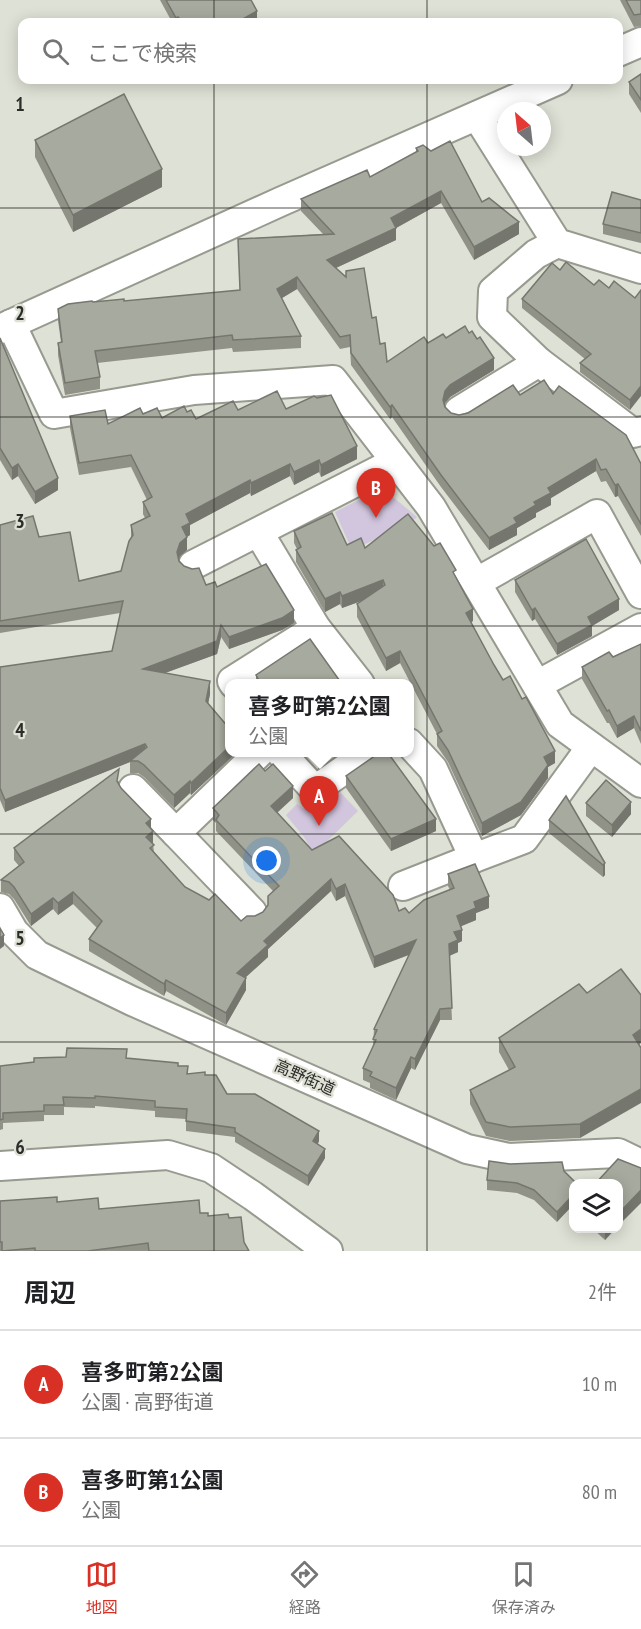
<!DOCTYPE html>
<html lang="ja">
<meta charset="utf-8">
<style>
:root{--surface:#fff;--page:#f6f6f6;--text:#202124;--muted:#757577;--line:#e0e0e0;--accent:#d93025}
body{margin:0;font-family:"PT Sans Narrow","Noto Sans JP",sans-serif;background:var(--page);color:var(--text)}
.controls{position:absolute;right:18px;bottom:18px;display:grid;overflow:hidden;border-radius:12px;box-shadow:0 3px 15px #0003}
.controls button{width:54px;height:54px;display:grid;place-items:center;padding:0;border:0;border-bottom:2px solid var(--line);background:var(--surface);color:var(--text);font:30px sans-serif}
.compass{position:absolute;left:497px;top:102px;width:54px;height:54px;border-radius:50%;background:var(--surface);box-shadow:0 3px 15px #0003;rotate:332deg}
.you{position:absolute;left:267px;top:861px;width:21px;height:21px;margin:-15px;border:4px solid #fff;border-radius:50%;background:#1a73e8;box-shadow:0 0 0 9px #1a73e833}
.badge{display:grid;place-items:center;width:39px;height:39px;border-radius:50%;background:var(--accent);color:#fff;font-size:20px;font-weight:700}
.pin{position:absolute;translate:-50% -50px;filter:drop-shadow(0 2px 3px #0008)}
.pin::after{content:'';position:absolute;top:32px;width:21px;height:18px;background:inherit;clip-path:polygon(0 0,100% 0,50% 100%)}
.popup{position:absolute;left:225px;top:679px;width:189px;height:78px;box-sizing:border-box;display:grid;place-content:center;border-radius:12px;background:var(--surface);filter:drop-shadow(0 2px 4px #0005);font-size:20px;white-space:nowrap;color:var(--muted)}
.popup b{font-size:22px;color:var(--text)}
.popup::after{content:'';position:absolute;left:50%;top:100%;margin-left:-12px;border:12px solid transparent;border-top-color:var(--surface)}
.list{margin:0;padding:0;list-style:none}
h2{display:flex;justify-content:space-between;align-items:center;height:78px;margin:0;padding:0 24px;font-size:26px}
h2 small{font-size:20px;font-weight:400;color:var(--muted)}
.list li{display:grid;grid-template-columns:39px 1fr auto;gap:18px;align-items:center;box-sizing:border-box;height:108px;padding:0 24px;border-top:2px solid var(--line)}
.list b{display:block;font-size:22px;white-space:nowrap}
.list p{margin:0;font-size:20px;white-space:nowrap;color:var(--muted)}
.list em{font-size:20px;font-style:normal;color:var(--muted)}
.icon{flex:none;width:33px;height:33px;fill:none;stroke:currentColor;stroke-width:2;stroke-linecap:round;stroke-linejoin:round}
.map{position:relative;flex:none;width:641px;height:1251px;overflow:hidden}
.search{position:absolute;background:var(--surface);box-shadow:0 3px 15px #0003;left:18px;right:18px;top:18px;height:66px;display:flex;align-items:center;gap:15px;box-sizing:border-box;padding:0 21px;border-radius:12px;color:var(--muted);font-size:22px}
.sheet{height:294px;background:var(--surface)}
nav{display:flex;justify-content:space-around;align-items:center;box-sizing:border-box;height:84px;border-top:2px solid var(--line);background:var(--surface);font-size:16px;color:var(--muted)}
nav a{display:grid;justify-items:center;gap:3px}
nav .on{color:var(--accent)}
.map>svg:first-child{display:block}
.green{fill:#d2c5de}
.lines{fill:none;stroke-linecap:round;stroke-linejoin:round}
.minor-casing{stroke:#979a8f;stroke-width:32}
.minor{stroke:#fff;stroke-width:28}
.wall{fill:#909288}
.shaded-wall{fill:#75776f}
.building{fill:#a7aa9e;stroke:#75776f;stroke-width:1.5}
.grid{fill:none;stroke:#2c2d29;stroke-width:1.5;stroke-opacity:0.55}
.labels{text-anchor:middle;stroke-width:4.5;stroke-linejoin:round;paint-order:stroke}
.street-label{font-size:16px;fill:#2c2d29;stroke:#dee1d5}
.grid-label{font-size:20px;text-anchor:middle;font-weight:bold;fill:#2c2d29;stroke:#dee1d5;stroke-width:4.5;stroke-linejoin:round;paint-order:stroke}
</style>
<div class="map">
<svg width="641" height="1251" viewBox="0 0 641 1251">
<rect width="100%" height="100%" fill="#dee1d5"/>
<g class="green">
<path d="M 382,488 L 417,517 L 409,524 L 352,550 L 335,512 Z"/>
<path d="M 340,792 L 358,811 L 316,852 L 310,847 L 304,837 L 286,815 L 297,804 L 304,809 L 310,803 L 315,809 Z"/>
</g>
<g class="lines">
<defs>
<g id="minor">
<path d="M 618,52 L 641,42"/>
<path d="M 477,116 L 557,243 L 641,269"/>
<path d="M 557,243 L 536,254 L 493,291 L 492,317 L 539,362 L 633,433 L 641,431"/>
<path d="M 11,324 L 54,414 L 194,390 L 333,380 L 431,507 L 560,724 L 641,783"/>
<path d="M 0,329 L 280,202 L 558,80"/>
<path d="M 459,411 L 539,362"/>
<path d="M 259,533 L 316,628 L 360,684"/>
<path d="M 193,565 L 395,462"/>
<path d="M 477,582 L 597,514 L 641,594"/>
<path d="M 234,684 L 232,681 L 316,628"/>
<path d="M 537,685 L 641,628"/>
<path d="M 409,743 L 433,769 L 474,858 L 524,839 L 591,747"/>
<path d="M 280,752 L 315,790 L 369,752"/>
<path d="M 133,789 L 176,833 L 260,752"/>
<path d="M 176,833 L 252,912"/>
<path d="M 403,886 L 474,858"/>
<path d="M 0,908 L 14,932 L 37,955 L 132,1001 L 467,1149 L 509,1158 L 618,1153 L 641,1164"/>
<path d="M 0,1166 L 168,1155 L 211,1168 L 253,1196 L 328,1251"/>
</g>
</defs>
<use href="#minor" class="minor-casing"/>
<use href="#minor" class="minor"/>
</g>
<g class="wall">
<path d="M 160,0 L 251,0 L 257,22 L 172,22 Z"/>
<path d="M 620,0 L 641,0 L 641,26 L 634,27 Z"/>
<path d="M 641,74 L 641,113 L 629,94 L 629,82 Z"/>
<path d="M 35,140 L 162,187 L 73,232 L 35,157 Z"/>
<path d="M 416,148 L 519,234 L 474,260 L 441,203 L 396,228 L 396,240 L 336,268 L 372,318 L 387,362 L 428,343 L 446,338 L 494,370 L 450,397 L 445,403 L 445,407 L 451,413 L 459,415 L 520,395 L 553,394 L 641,464 L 641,536 L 618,496 L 615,497 L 606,481 L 601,482 L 596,471 L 551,498 L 551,505 L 536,513 L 536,517 L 517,528 L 517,535 L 489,550 L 441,487 L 392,417 L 390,419 L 351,365 L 350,347 L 340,349 L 297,289 L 282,298 L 301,336 L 301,348 L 233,352 L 232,348 L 97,363 L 100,377 L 100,389 L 65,395 L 58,355 L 58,343 L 61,342 L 58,321 L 58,309 L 93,302 L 124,301 L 240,290 L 238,239 L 323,234 L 301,211 L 301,199 L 370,177 L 416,152 Z"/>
<path d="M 641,200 L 641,243 L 603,234 L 603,224 Z"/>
<path d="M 560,270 L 594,285 L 609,288 L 635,298 L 630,410 L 580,372 L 580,363 L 585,359 L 522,308 L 522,299 Z"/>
<path d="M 0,338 L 58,490 L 35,504 L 18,476 L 12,480 L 0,460 Z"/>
<path d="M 286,409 L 357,459 L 321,477 L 319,472 L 294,485 L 290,476 L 251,496 L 250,493 L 190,525 L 190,535 L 187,537 L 187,550 L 180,556 L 178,559 L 184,566 L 206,585 L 217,587 L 294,623 L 282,630 L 229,649 L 221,637 L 217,654 L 165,673 L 210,694 L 208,704 L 229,753 L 236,753 L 191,795 L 190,793 L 174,808 L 144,777 L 138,773 L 130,773 L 130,762 L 5,812 L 0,800 L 0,667 L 112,651 L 120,613 L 0,633 L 0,525 L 39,537 L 79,581 L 121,571 L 131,538 L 131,525 L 145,518 L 143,514 L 143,502 L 147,500 L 131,467 L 79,475 L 70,428 L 70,416 L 108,424 L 143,414 L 162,418 L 187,412 L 196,419 L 238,410 Z"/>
<path d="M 294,531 L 347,545 L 365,548 L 456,578 L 473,621 L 471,622 L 494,665 L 555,763 L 548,767 L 548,778 L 521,815 L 482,836 L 448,762 L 437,746 L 437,734 L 400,663 L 386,671 L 357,617 L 357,604 L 364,600 L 342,608 L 340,604 L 325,612 L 296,562 L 296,550 L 297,549 L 294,543 Z"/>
<path d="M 515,580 L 619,610 L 592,626 L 592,636 L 557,655 L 535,619 L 532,621 L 515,592 Z"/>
<path d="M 641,644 L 641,744 L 634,728 L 617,738 L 609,723 L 607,723 L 582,679 L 582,667 L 613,657 Z"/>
<path d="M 256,675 L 342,684 L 256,684 Z"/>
<path d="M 265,771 L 293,798 L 277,813 L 312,850 L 399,911 L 409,913 L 450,890 L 448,886 L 448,874 L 489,908 L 476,913 L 476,920 L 461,926 L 462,941 L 458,943 L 458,952 L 449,956 L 452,1020 L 440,1020 L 415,1070 L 411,1068 L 396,1100 L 370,1088 L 370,1083 L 363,1080 L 363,1068 L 373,1047 L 374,1029 L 409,955 L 374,968 L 345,896 L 336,901 L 331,891 L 268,949 L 268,957 L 245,978 L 246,990 L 226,1025 L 166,991 L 164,996 L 89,951 L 89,939 L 97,928 L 73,904 L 58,915 L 53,909 L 31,926 L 14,899 L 9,894 L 1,892 L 1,880 L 19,866 L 14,860 L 14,848 L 119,781 L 119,784 L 121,788 L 151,828 L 154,852 L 185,887 L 241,921 L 255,916 L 263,912 L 268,905 L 273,891 L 216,831 L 216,823 L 213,820 L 213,808 Z"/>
<path d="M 346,776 L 436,831 L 391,851 L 346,788 Z"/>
<path d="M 586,803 L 631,814 L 612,837 L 586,816 Z"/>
<path d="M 549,820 L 605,863 L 605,875 L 603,877 L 549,833 Z"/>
<path d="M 587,993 L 639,1044 L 580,1138 L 510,1141 L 486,1136 L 470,1104 L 470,1090 L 509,1070 L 499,1052 L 499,1038 Z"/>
<path d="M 127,1058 L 178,1066 L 188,1074 L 205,1075 L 227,1094 L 319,1141 L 318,1144 L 325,1158 L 308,1186 L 235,1142 L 235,1137 L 186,1131 L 186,1119 L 155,1117 L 155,1111 L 95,1106 L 95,1108 L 64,1107 L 64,1115 L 44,1115 L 44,1121 L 3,1123 L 3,1129 L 0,1130 L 0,1066 Z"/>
<path d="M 562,1162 L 557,1222 L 534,1200 L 517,1193 L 487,1190 L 487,1180 L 510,1164 Z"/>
<path d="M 0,1201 L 57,1202 L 99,1209 L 200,1213 L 208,1216 L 229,1218 L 249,1251 L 0,1251 Z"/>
<path d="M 592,1228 L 616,1228 L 605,1240 Z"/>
</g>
<g class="shaded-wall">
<path d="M 257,11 L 257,22 L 241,22 L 241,20 Z"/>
<path d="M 178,17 L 178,22 L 176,22 L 176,18 Z"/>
<path d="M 162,169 L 162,187 L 73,232 L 73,215 Z"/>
<path d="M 441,191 L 441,203 L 396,228 L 396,240 L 327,272 L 327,260 L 391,218 Z"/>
<path d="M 519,222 L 519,234 L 474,260 L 474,247 Z"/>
<path d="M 297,277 L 297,289 L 277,301 L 277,289 Z"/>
<path d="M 494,358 L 494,370 L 450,397 L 445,403 L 443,412 L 443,400 L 445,391 L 450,385 Z"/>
<path d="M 641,386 L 641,396 L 630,410 L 630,400 Z"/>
<path d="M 392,405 L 392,417 L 390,419 L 390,407 Z"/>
<path d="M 357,446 L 357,459 L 321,477 L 321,465 Z"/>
<path d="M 596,459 L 596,471 L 551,498 L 551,505 L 536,513 L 536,517 L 517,528 L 517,535 L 489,550 L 489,538 L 514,518 L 548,488 Z"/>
<path d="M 319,460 L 319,472 L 294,485 L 294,472 Z"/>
<path d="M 18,464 L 18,476 L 12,480 L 12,468 Z"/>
<path d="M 290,464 L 290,476 L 251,496 L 251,483 Z"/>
<path d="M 58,478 L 58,490 L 35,504 L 35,492 Z"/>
<path d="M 250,480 L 250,493 L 190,525 L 190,535 L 182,539 L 182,527 L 186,514 Z"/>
<path d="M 618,484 L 618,496 L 615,497 L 615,485 Z"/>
<path d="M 187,537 L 187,550 L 180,556 L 177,565 L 177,552 L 180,543 Z"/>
<path d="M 383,580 L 383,593 L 342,608 L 342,596 Z"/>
<path d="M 340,592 L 340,604 L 325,612 L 325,599 Z"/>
<path d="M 619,599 L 619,610 L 592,626 L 592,636 L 557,655 L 557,644 L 588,617 Z"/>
<path d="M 535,608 L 535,619 L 532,621 L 532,610 Z"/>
<path d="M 473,609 L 473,621 L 466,625 L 466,613 Z"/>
<path d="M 294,610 L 294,623 L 282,630 L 229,649 L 229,637 Z"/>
<path d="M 221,625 L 221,637 L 217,654 L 143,681 L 143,669 Z"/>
<path d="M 400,651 L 400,663 L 386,671 L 386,658 Z"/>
<path d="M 210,681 L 210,694 L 206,714 L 206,701 Z"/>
<path d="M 634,716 L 634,728 L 617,738 L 617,726 Z"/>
<path d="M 145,744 L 145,756 L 130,761 L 130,762 L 5,812 L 5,800 Z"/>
<path d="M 229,747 L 229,753 L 236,753 L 191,795 L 191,783 Z"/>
<path d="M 555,751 L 555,763 L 548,767 L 548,778 L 521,815 L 482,836 L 482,823 L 544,757 Z"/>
<path d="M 190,781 L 190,793 L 174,808 L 174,795 Z"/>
<path d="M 293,786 L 293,798 L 271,818 L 271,806 Z"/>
<path d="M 631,802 L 631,814 L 612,837 L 612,825 Z"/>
<path d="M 151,819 L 151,831 L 146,823 Z"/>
<path d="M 436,819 L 436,831 L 391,851 L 391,839 Z"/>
<path d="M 153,831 L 153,842 L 146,849 L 146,837 Z"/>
<path d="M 605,863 L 605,875 L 603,877 L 603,865 Z"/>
<path d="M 331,879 L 331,891 L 268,949 L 268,957 L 237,985 L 237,973 L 264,941 Z"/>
<path d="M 345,884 L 345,896 L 336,901 L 336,889 Z"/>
<path d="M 73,892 L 73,904 L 58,915 L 58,903 Z"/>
<path d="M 489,896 L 489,908 L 476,913 L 476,920 L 457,928 L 457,916 L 474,902 Z"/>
<path d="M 53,898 L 53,909 L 31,926 L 31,914 Z"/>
<path d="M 462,930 L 462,941 L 458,943 L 458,952 L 449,956 L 449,944 L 454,932 Z"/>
<path d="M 4,935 L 4,946 L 0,949 L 0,938 Z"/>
<path d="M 416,940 L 416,952 L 374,968 L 374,957 Z"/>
<path d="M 246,978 L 246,990 L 226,1025 L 226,1013 Z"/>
<path d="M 166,980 L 166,991 L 164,996 L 164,984 Z"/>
<path d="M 440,1009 L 440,1020 L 415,1070 L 415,1059 Z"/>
<path d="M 641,1029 L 641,1043 L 633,1049 L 633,1035 Z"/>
<path d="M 411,1057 L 411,1068 L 396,1100 L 396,1088 Z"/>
<path d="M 641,1089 L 641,1103 L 580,1138 L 580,1124 Z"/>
<path d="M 319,1131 L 319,1141 L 313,1151 L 313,1141 Z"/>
<path d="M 325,1149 L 325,1158 L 308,1186 L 308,1176 Z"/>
<path d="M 641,1190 L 641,1203 L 618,1226 L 618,1214 Z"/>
<path d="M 573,1195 L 573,1205 L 557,1222 L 557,1212 Z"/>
<path d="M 605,1228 L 616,1228 L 605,1240 Z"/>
</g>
<g class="building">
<path d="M 166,0 L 251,0 L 257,11 L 241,20 L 243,22 L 182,22 L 178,17 L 176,18 Z"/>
<path d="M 626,0 L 641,0 L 641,14 L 634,15 Z"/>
<path d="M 641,74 L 641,100 L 629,82 Z"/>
<path d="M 124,94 L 162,169 L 73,215 L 35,140 Z"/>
<path d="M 450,141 L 482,202 L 489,198 L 519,222 L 474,247 L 441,191 L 391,218 L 396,228 L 327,260 L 346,277 L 346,271 L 364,268 L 372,318 L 376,317 L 380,344 L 385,343 L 387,362 L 424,337 L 428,343 L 443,334 L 446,338 L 465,326 L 469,333 L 472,331 L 477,339 L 480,337 L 494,358 L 450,385 L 445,391 L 443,400 L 445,407 L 451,413 L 459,415 L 468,413 L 513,385 L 520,395 L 544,380 L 553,394 L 559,386 L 626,435 L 641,464 L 641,524 L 618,484 L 615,485 L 606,469 L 601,470 L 596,459 L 548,488 L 551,493 L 534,502 L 536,505 L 514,518 L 517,523 L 489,538 L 441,475 L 392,405 L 390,407 L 351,353 L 350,335 L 340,337 L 297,277 L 277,289 L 301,336 L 233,340 L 232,335 L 95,351 L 100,377 L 65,383 L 58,343 L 62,342 L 58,309 L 68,304 L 92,301 L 93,302 L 124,299 L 124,301 L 240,290 L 238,239 L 334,234 L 301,199 L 367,170 L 370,177 L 418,151 L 416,148 L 423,145 L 431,151 Z"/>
<path d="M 612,192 L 641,200 L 641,233 L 603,224 Z"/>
<path d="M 566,262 L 594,285 L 599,280 L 609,288 L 614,281 L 635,298 L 641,290 L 641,386 L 630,400 L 580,363 L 591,354 L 522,299 L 552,263 L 560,270 Z"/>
<path d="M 0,338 L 58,478 L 35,492 L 18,464 L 12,468 L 0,448 Z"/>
<path d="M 277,391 L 286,409 L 314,396 L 317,398 L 331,395 L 357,446 L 321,465 L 319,460 L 294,472 L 290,464 L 251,483 L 250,480 L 186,514 L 190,523 L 182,527 L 187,537 L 180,543 L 177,552 L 179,561 L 184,566 L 192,569 L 199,568 L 206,585 L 215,582 L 217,587 L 266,564 L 294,610 L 282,618 L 229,637 L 221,625 L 217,641 L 143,669 L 210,681 L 206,701 L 229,728 L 229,747 L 191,783 L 190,781 L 174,795 L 144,765 L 138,761 L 130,761 L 147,747 L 145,744 L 5,800 L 0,788 L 0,667 L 112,651 L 123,601 L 0,621 L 0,525 L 33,516 L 39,537 L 70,532 L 79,581 L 121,571 L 129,541 L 133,535 L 131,525 L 150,516 L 143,502 L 152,497 L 131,455 L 79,463 L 70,416 L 105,410 L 108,424 L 140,408 L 143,414 L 157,408 L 162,418 L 184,406 L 187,412 L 191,410 L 196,419 L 233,401 L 238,410 Z"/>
<path d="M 332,513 L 347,545 L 361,538 L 365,548 L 408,514 L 434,546 L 440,543 L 456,570 L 453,572 L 473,609 L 466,613 L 494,665 L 503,680 L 510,676 L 522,699 L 526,697 L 555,751 L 544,757 L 548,765 L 521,802 L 482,823 L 448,750 L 437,734 L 442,731 L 400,651 L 386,658 L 357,604 L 385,585 L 383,580 L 342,596 L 340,592 L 325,599 L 296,550 L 301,547 L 294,531 Z"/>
<path d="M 586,539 L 619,599 L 588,617 L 592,625 L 557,644 L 535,608 L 532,610 L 515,580 Z"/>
<path d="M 310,639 L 342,684 L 261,684 L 256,675 Z"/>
<path d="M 641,644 L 641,731 L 634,716 L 617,726 L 609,710 L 607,711 L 582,667 L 609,652 L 613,657 Z"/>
<path d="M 379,753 L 388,753 L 436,819 L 391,839 L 346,776 Z"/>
<path d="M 259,764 L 265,771 L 273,764 L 293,786 L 271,806 L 312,850 L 339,836 L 393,895 L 399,911 L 405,908 L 409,913 L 424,900 L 454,888 L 448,874 L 475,864 L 489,896 L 474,902 L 476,908 L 457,916 L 462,930 L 454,932 L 458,940 L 449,944 L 452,1008 L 440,1009 L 415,1059 L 411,1057 L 396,1088 L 370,1076 L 372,1072 L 363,1068 L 376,1040 L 373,1039 L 377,1030 L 374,1029 L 416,940 L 374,957 L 345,884 L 336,889 L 331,879 L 264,941 L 268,945 L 237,973 L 246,978 L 226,1013 L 166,980 L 164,984 L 89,939 L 102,921 L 73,892 L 58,903 L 53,898 L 31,914 L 14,887 L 9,882 L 1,880 L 24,862 L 14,848 L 119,769 L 117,781 L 121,788 L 151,819 L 146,823 L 153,831 L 146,837 L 154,845 L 150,848 L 185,887 L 209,900 L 215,894 L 241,921 L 247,916 L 255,916 L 263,912 L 268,905 L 268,896 L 279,886 L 216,820 L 219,815 L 213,808 Z"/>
<path d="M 606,780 L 631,802 L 612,825 L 586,803 Z"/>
<path d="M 566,796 L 605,863 L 603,865 L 549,820 Z"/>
<path d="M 0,928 L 4,935 L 0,938 Z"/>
<path d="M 621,969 L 641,995 L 641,1029 L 633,1035 L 641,1048 L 641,1089 L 580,1124 L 510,1127 L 486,1122 L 470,1090 L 515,1067 L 499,1038 L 579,984 L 587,993 Z"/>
<path d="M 67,1048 L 127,1049 L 126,1058 L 178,1063 L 178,1066 L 188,1066 L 187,1074 L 205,1072 L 205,1075 L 216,1075 L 227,1094 L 255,1094 L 319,1131 L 313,1141 L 325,1149 L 308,1176 L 235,1132 L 235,1128 L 186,1121 L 187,1109 L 155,1107 L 155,1101 L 95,1096 L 95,1098 L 63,1097 L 64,1105 L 44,1105 L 44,1111 L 3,1113 L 3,1119 L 0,1120 L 0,1066 L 34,1062 L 34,1058 L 66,1057 Z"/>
<path d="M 618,1159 L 641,1168 L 641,1190 L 618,1214 L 618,1184 L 595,1184 Z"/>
<path d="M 489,1161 L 510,1164 L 562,1162 L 564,1171 L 577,1184 L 573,1184 L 573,1195 L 557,1212 L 534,1190 L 517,1183 L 487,1180 Z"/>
<path d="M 57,1197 L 57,1202 L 98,1198 L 99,1209 L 199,1200 L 200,1213 L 208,1213 L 208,1216 L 228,1214 L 229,1218 L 241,1217 L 244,1242 L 249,1251 L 149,1251 L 148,1243 L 88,1251 L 35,1251 L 35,1248 L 2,1251 L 2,1242 L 0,1242 L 0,1201 Z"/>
</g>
<path class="grid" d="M 214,0 L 214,22M 427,0 L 427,22M 214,80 L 214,1251M 427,80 L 427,1251M 0,208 L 641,208M 0,417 L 641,417M 0,626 L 641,626M 0,834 L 641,834M 0,1042 L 641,1042"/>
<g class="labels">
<g class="street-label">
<text transform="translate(305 1077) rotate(24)" y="6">高野街道</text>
</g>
</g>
<g class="grid-label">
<text x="20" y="111">1</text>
<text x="20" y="320">2</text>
<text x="20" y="528">3</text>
<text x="20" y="737">4</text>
<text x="20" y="945">5</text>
<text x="20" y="1154">6</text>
</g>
</svg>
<div class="controls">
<button><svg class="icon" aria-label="layers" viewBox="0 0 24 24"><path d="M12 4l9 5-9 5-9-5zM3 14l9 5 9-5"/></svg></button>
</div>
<svg class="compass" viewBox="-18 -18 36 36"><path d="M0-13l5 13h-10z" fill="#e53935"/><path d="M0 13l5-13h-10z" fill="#757577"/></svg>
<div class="you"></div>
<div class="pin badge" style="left:319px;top:826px">A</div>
<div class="popup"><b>喜多町第2公園</b>公園</div>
<div class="pin badge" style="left:376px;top:518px">B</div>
<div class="search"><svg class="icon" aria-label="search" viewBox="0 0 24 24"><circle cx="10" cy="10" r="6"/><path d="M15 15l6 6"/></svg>ここで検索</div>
</div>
<section class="sheet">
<h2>周辺<small>2件</small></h2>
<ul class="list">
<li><span class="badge">A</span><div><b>喜多町第2公園</b><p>公園 · 高野街道</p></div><em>10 m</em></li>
<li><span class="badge">B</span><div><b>喜多町第1公園</b><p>公園</p></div><em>80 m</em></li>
</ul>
</section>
<nav>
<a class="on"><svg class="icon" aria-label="map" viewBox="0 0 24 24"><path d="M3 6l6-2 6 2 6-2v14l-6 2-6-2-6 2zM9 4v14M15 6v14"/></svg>地図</a>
<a><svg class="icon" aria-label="directions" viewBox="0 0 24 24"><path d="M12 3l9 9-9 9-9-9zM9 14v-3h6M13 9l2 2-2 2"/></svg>経路</a>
<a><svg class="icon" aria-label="saved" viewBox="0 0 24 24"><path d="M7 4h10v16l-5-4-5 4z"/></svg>保存済み</a>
</nav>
